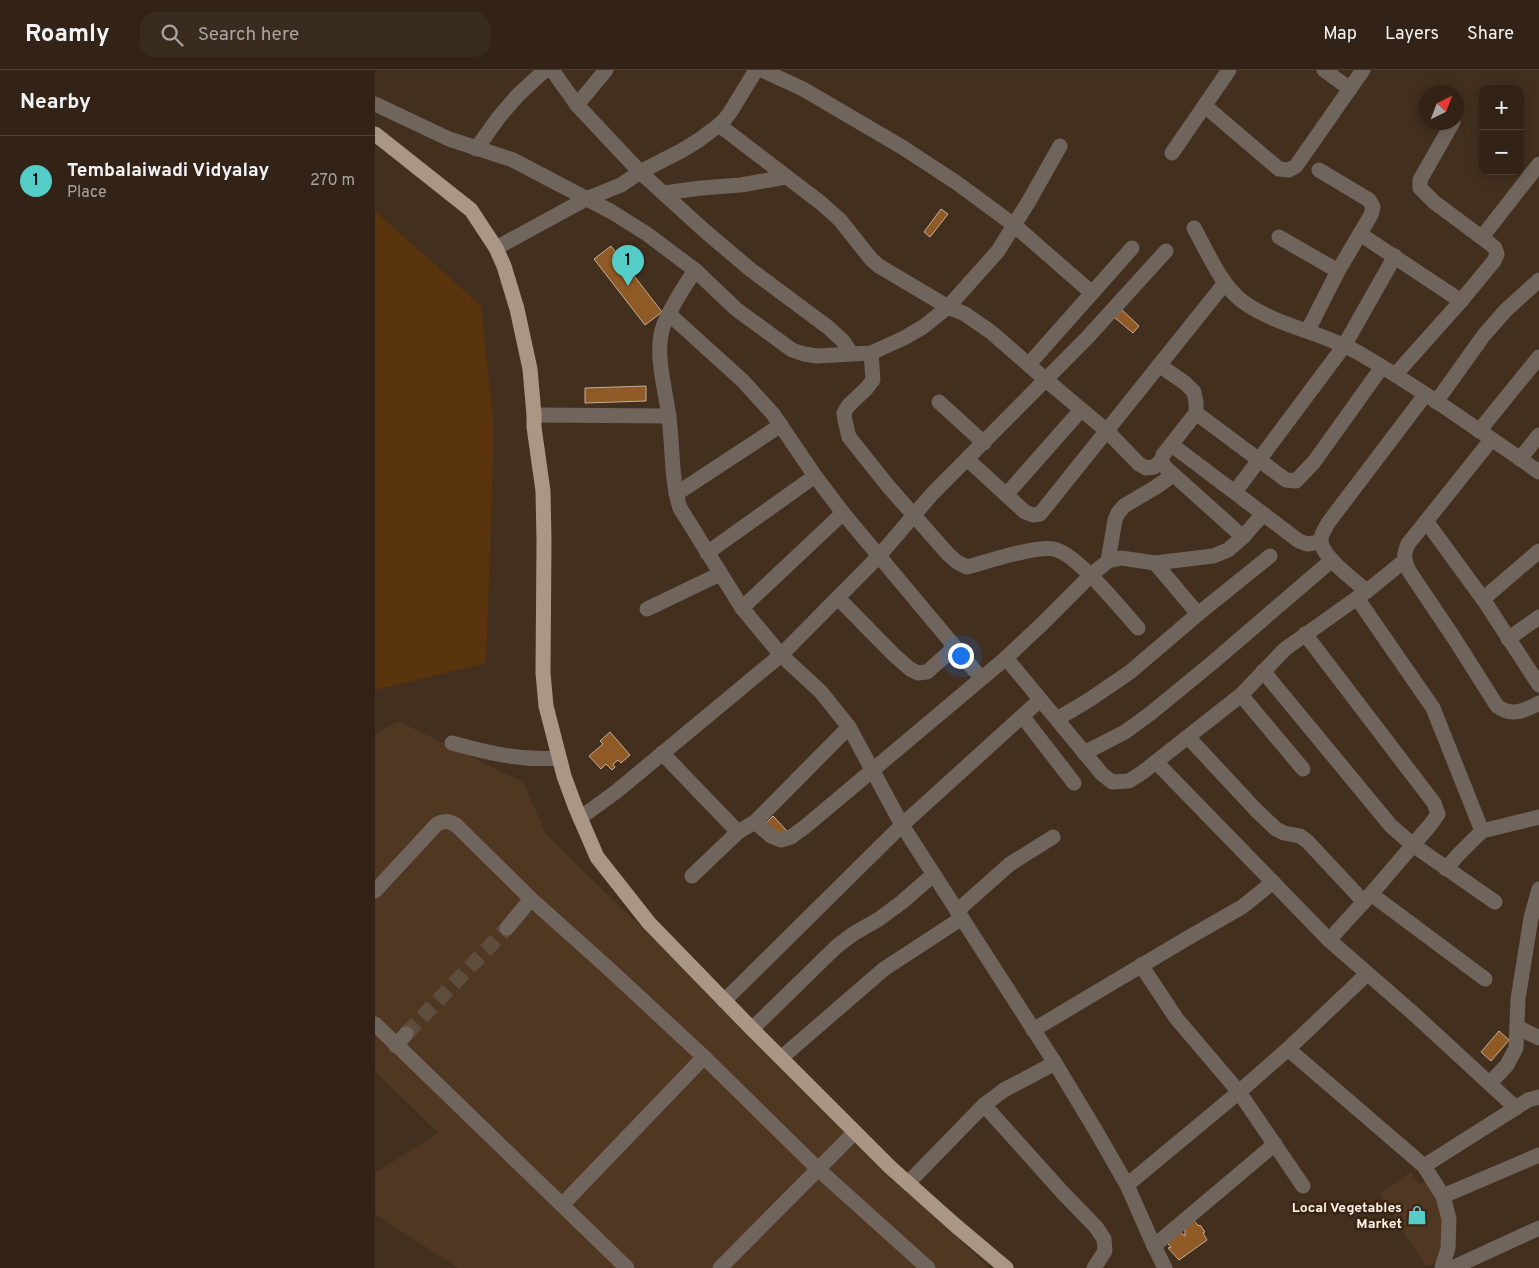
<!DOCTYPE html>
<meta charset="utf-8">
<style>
:root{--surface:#322316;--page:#3a2b1f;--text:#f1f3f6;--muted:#a8a4a1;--line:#4d4035;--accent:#54cdc8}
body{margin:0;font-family:Overpass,sans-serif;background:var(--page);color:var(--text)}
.controls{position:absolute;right:15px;top:15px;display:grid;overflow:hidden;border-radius:10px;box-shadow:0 2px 12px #0003}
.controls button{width:45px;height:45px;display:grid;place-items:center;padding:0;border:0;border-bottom:1px solid var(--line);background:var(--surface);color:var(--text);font:25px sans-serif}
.compass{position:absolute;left:1044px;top:15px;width:45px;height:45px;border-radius:50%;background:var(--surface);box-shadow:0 2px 12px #0003;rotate:42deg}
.you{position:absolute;left:585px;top:585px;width:18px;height:18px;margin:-12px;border:4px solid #fff;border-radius:50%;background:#1a73e8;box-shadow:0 0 0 8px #1a73e833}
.badge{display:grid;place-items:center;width:32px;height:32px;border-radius:50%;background:var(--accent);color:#111;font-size:16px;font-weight:700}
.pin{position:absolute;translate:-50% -41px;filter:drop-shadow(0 1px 2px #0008)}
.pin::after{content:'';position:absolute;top:26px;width:18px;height:15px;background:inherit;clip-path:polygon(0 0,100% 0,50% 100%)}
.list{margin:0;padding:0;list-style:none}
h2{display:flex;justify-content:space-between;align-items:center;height:65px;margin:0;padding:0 20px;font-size:21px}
h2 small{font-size:16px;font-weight:400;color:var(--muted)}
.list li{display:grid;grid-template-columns:32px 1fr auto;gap:15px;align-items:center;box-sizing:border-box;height:90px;padding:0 20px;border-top:1px solid var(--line)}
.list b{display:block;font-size:19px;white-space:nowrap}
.list p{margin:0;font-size:16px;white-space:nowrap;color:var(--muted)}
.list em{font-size:16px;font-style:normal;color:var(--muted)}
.icon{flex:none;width:28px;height:28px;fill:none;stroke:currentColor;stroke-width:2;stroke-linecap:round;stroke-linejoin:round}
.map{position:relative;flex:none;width:1164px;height:1198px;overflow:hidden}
header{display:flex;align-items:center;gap:30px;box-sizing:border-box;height:70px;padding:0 25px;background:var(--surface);border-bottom:1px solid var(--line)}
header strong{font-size:24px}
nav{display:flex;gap:28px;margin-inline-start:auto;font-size:18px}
.search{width:350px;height:45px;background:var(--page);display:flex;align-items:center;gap:12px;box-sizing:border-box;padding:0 18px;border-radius:15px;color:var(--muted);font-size:19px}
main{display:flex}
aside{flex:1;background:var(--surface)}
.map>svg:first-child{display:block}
.built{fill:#503721}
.green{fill:#5a340d}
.building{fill:#905a26;stroke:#c7ae9a}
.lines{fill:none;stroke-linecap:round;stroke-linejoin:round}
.minor-tunnel{stroke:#5e4c3c;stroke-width:15;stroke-dasharray:15 8;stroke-linecap:butt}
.minor{stroke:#6f655d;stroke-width:15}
.major{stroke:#aa9685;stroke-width:15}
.labels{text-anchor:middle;stroke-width:5;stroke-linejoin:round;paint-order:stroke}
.poi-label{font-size:14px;font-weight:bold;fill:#fef1e6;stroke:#382514;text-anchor:end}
</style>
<header>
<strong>Roamly</strong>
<div class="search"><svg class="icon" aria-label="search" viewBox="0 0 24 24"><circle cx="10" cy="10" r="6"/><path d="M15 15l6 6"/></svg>Search here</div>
<nav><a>Map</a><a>Layers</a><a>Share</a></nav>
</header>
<main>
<aside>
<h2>Nearby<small></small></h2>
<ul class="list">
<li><span class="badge">1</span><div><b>Tembalaiwadi Vidyalay</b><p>Place</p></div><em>270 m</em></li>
</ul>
</aside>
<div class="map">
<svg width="1164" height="1198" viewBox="0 0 1164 1198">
<rect width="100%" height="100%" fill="#422f1e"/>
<g class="built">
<path d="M 23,651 L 148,712 L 171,764 L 614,1198 L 83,1198 L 0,1144 L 0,1103 L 63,1063 L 0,1001 L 0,665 Z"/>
<path d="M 1036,1102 L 1044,1115 L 1054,1108 L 1066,1128 L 1068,1164 L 1063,1190 L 1056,1195 L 1051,1195 L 1023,1155 L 1005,1124 Z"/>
</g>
<path class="green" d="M 0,141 L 106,236 L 119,360 L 111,593 L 0,620 Z"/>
<g class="building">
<path d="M 566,139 L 573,144 L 555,167 L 549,162 Z"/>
<path d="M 236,176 L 287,242 L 270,255 L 219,189 Z"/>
<path d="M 746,239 L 764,256 L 758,263 L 739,247 Z"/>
<path d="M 271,316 L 271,331 L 210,333 L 210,318 Z"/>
<path d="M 235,662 L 255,685 L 246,693 L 243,690 L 238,694 L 240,697 L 237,700 L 231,694 L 226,699 L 214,686 L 228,674 L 225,671 Z"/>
<path d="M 398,746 L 412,761 L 405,768 L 391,753 Z"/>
<path d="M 1124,961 L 1134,970 L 1116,991 L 1106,982 Z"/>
<path d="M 819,1151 L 824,1156 L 825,1155 L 830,1162 L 828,1163 L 832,1170 L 804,1190 L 793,1178 L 796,1177 L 790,1171 L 805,1162 L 810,1166 L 810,1161 L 809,1159 Z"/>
</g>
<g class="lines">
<path class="minor-tunnel" d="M 31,964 L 132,858"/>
<g class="minor">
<path d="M 177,0 L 202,35 L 265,102 L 331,162 L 376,200 L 454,258 L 468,271 L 476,283"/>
<path d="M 387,0 L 428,19 L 527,77 L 582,113 L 639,155 L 717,223"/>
<path d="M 949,0 L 975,19"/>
<path d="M 0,34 L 74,69 L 138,90 L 237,142 L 272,164 L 320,200 L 361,239 L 417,280 L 429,284 L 442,286 L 496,283 L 529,268 L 548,257 L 573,237 L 623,181 L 654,131 L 685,76"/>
<path d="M 202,35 L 231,0"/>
<path d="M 830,36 L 904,99 L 914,100 L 921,96 L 988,0"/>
<path d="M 344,55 L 446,133 L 465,150 L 496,189 L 504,196 L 573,237 L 590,244 L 616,262 L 671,310 L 732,361 L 764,394 L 771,398 L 779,397 L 786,391"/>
<path d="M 101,79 L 124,47 L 143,25 L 170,0"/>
<path d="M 797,83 L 854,0"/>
<path d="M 289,123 L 326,118 L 366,115 L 411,107"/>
<path d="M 819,158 C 832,181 846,215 867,231 C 901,256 947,262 984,283 C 1046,319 1105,361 1164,402"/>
<path d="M 985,164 L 1086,231"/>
<path d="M 904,167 L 963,201"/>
<path d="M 1107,167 L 1164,94"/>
<path d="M 121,178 L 211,129 L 246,115 L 265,102 L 306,81 L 324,70 L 344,55 L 350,49 L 356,41 L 381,0"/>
<path d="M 320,200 C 309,218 295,237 288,257 C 279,283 291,321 294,348 C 298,378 296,410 305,438 L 367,538 L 406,585 L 446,622 L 474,657 L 527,755 L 680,993 L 721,1061 L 752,1115 L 779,1176 L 790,1198"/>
<path d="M 294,244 L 368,311 L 398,344 L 440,406 L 468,443 L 606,608"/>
<path d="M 933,260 L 963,201 L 996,145 L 998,137 L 994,130 L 944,100"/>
<path d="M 496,283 L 498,310 L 491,319 L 473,336 L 469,343 L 470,351 L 474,367 L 513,416 L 573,484 L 582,492 L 592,497 C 611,492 662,475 679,479 C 702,484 746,539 763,558"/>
<path d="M 654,294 L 757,178"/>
<path d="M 784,295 L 810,313 L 819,322 L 821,332 L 821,343 L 788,385 L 786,391 L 791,398 L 868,467"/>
<path d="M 1020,305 L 1086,231 L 1119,191 L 1122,184 L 1120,178 L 1114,173 L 1059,132 L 1045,118 L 1045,110 L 1078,52"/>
<path d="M 564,332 L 609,373"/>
<path d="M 1061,332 L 1109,265 L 1131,240 L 1164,210"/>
<path d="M 821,343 L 911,410 L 921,411 L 939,392 L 1007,297"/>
<path d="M 159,345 L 294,346"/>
<path d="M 1104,361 L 1164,287"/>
<path d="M 1116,370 L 1033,474 C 1028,485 1029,490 1034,501 L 1079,568 L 1122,636 C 1137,647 1149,641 1164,633"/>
<path d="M 797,375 L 924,471 L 932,474 L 946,472"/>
<path d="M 592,389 L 650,442 L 658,445 L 665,444 L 850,213"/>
<path d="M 1145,389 L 1164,365"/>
<path d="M 860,422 L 969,276 L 1020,186"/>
<path d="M 301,424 L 406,355"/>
<path d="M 631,425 L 706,340"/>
<path d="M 1051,451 L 1108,529 L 1164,615"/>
<path d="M 332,483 L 440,406"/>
<path d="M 733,491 L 740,450 L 743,443 L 749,436 L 781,417 L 798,405"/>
<path d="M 780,493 L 823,544"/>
<path d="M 992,521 C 980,511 948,488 946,472 C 945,466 950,459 953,453 L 1050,325"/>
<path d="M 463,528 L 518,584 L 535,599 L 543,603 L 552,602 L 580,577"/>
<path d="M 982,528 L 1058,638 L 1107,761"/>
<path d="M 1108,529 L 1164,481"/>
<path d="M 367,538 L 468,443"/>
<path d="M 272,539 L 345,504"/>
<path d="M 930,564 L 1059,733 L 1063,744 L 1056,754 L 996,824 L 954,870"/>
<path d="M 1133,569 L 1164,547"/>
<path d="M 631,588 L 727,704 L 737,712 L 754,711 L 768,702 L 866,625 L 910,579 L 992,521 L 1029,491"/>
<path d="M 888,601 L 1016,756 L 1038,775 L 1120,832"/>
<path d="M 866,625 L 928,699"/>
<path d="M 648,647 L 699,713"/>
<path d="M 682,649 L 714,630 L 755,602 L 823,544 L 895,486"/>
<path d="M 813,667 L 881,740 L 901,759 L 909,763 L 925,766 L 933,772 L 989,832"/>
<path d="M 77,673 C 113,683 147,691 184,688"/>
<path d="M 287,683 L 363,762"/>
<path d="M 709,683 L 750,662 L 776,643 L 837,593 L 957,490"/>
<path d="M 781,692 L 954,870 L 1039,944 L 1141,1038"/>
<path d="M 205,748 L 242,721 L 406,585 L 504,486 L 557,424 L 711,269 L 791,181"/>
<path d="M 380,752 L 396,766 L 406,770 L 416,767 L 431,756 L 631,588 L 667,554 L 716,505 L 733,491 L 746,488 L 780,493 L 838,486 L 853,480 L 868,467 L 888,444"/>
<path d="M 1071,799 L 1082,786 L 1107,761 L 1164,747"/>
<path d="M 317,806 L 363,762 L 380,752 L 474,657"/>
<path d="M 0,821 L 62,754 C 69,750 74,751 81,755 L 156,829 L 232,897 L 329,987 L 444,1100 L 553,1198"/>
<path d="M 996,824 L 1110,909"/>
<path d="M 582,841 L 635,794 L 678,767"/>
<path d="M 132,858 L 156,829"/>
<path d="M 766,895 L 801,948 L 864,1022 L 928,1116"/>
<path d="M 349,931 L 527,755 L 665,630"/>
<path d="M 0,954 L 252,1198"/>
<path d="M 1142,957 L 1164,968"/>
<path d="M 377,959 L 461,877 L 478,864 L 504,849 L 527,832 L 558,805"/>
<path d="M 658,960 L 811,869 L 867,837 L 898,812"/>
<path d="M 21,976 L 31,964"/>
<path d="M 913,979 L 1049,1096 L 1068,1126 L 1074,1149 L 1073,1178 L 1067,1198"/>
<path d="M 406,988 L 509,899 L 587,848"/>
<path d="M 1115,1013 L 1132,995 L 1141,978 L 1143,929 L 1156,848 L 1164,819"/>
<path d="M 609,1035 L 688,1123 L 721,1157 L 729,1169 L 730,1181 L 719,1198"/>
<path d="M 1049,1096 L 1153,1030 L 1164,1027"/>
<path d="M 533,1113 L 609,1035 L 629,1020 L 680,993"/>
<path d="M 752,1115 L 864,1022 L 913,979 L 992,904"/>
<path d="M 1068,1126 L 1164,1085"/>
<path d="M 187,1135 L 329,987"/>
<path d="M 779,1176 L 900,1074"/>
<path d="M 345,1198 L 480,1062"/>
<path d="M 1077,1198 L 1164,1158"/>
</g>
<path class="major" d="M 0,64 L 96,140 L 121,178 L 129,196 L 142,239 L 155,299 L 159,345 L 159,357 L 168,421 L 169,471 L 168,603 L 171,636 L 189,706 L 200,736 L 222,787 L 274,853 L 377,959 L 515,1097 L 580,1155 L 631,1198"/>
</g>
<defs>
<symbol id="shop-bare" viewBox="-9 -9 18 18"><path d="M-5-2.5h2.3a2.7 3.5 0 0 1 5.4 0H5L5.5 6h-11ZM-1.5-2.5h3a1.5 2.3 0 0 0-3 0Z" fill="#54cdc8" stroke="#382514" stroke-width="2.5" paint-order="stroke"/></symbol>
</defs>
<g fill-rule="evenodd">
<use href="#shop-bare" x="1028" y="1131" width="28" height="28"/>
</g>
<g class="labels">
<g class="poi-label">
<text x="1027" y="1142">Local Vegetables<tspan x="1027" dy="16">Market</tspan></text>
</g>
</g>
</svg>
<div class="controls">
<button>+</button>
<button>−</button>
</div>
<svg class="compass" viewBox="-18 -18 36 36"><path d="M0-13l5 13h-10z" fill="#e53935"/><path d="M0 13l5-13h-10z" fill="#a8a4a1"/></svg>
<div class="you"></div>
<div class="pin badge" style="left:253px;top:216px">1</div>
</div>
</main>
